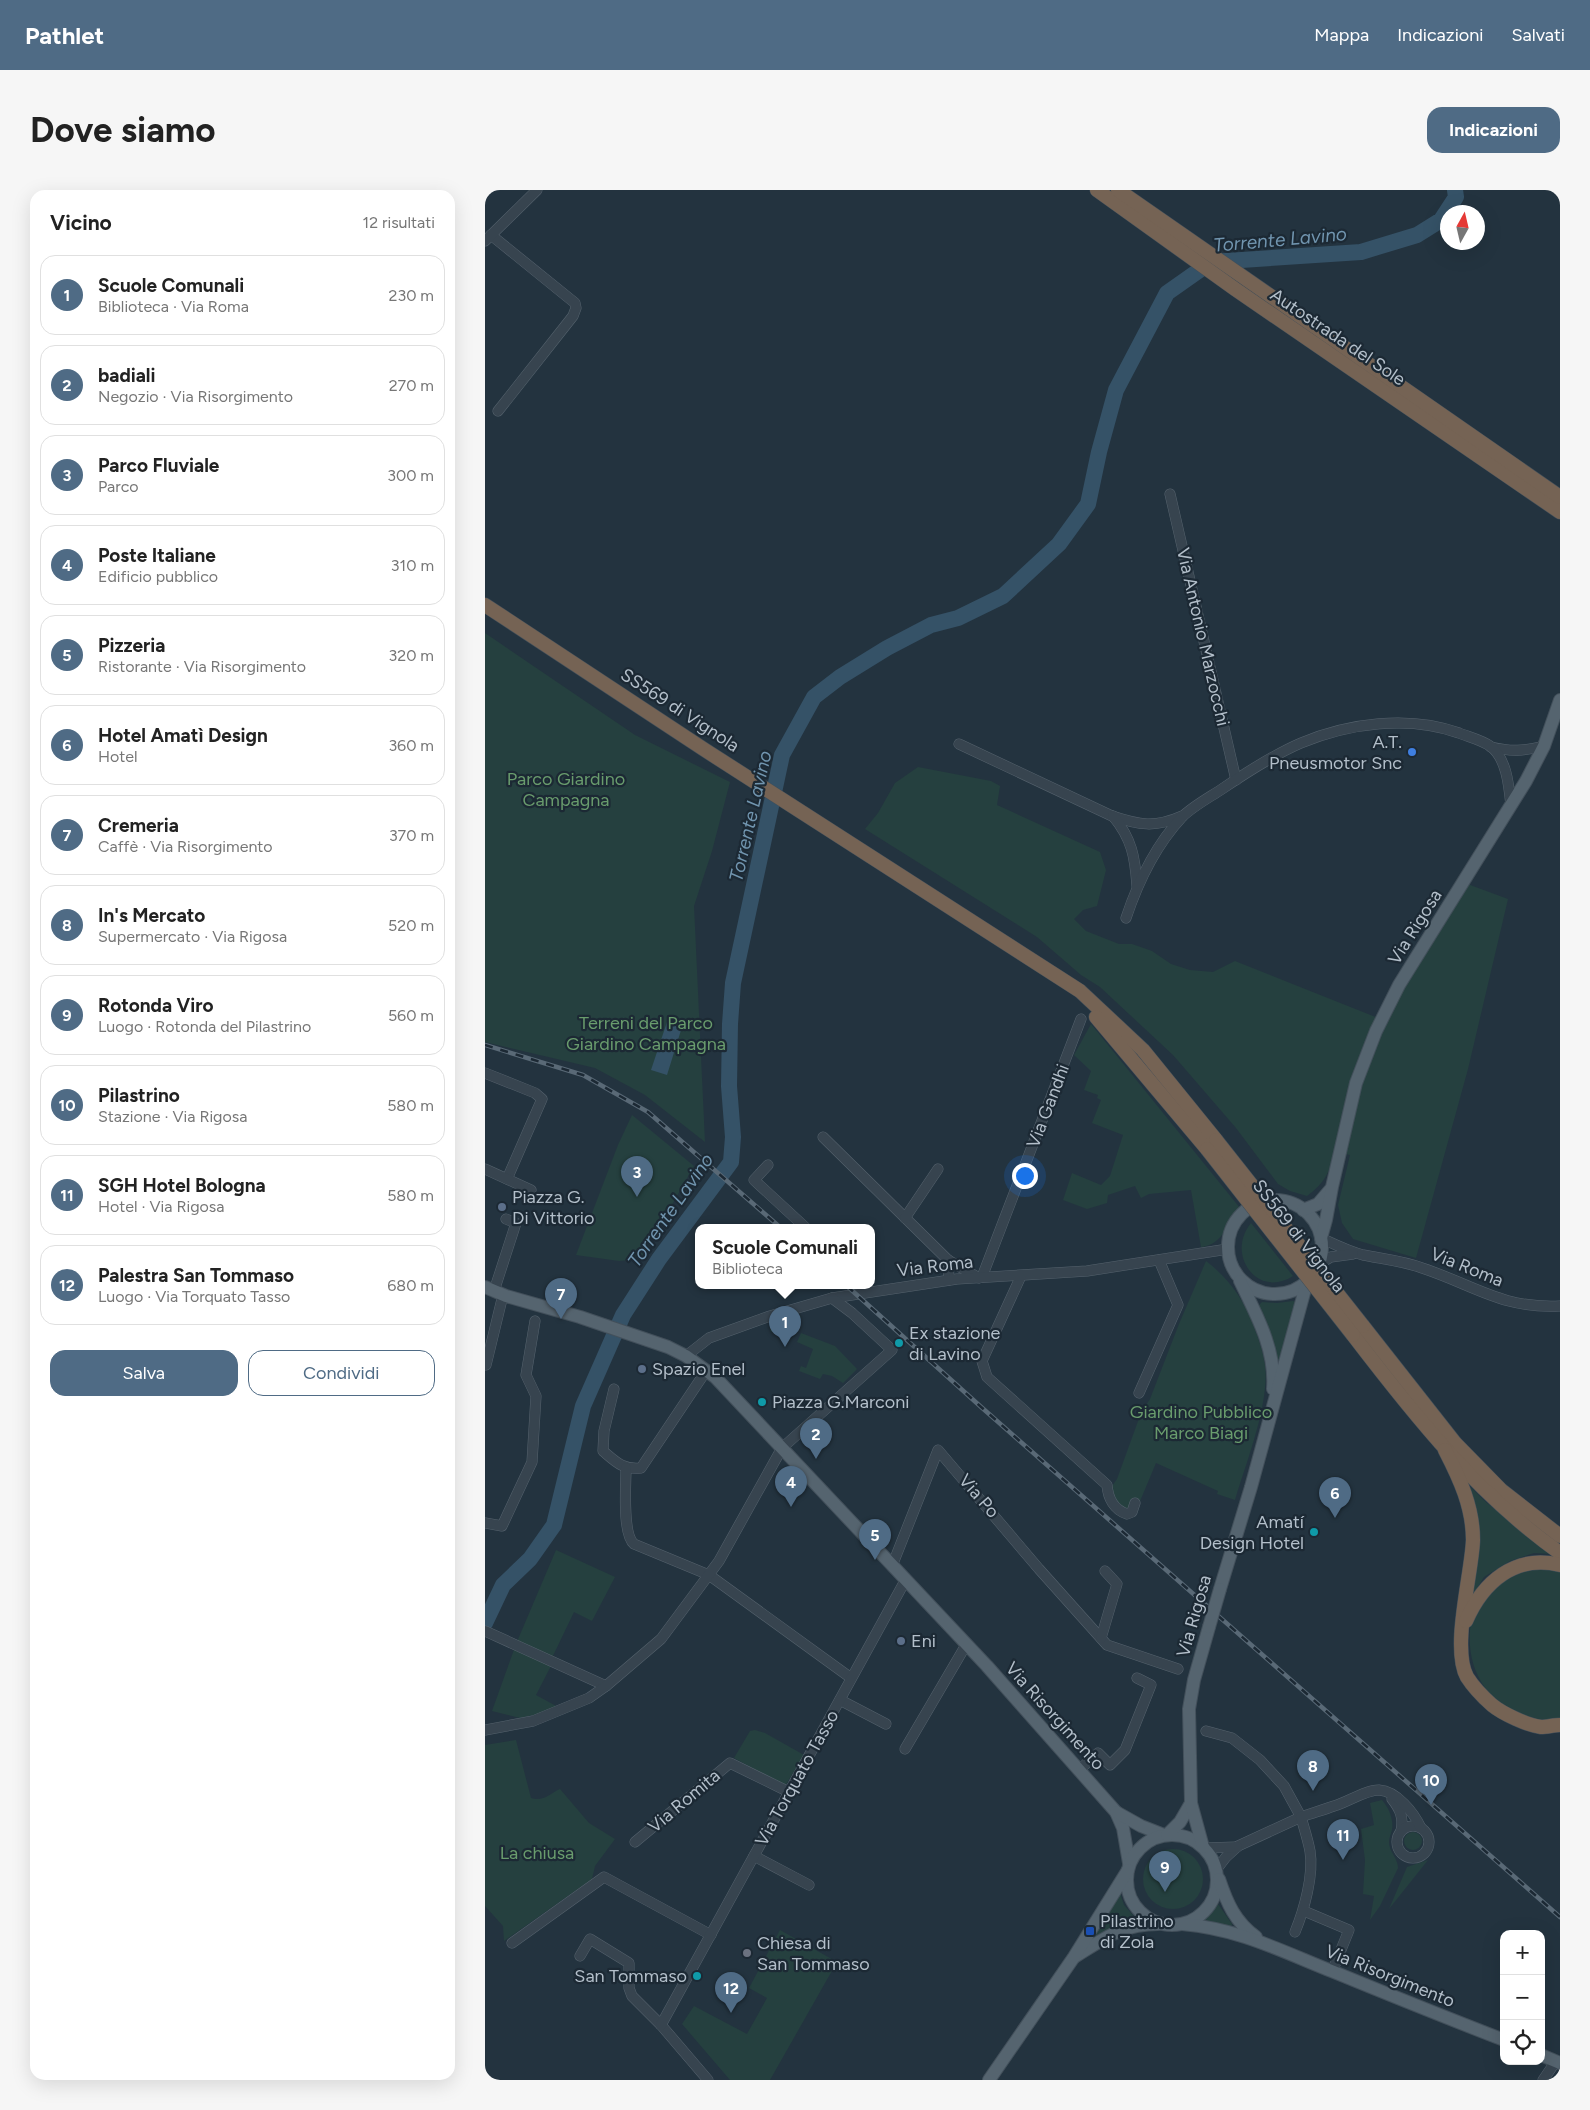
<!DOCTYPE html>
<html lang="it">
<meta charset="utf-8">
<style>
:root{--surface:#fff;--page:#f6f6f6;--text:#222;--muted:#767676;--line:#e0e0e0;--accent:#4f6b85}
body{margin:0;font-family:Figtree,sans-serif;background:var(--page);color:var(--text)}
.controls{position:absolute;right:15px;bottom:15px;display:grid;overflow:hidden;border-radius:10px;box-shadow:0 5px 20px #0002}
.controls button{width:45px;height:45px;display:grid;place-items:center;padding:0;border:0;border-bottom:1px solid var(--line);background:var(--surface);color:var(--text);font:25px sans-serif}
.compass{position:absolute;left:955px;top:15px;width:45px;height:45px;border-radius:50%;background:var(--surface);box-shadow:0 5px 20px #0002;rotate:8deg}
.you{position:absolute;left:539px;top:985px;width:18px;height:18px;margin:-12px;border:4px solid #fff;border-radius:50%;background:#1a73e8;box-shadow:0 0 0 8px #1a73e833}
.badge{display:grid;place-items:center;width:32px;height:32px;border-radius:50%;background:var(--accent);color:#fff;font-size:16px;font-weight:700}
.pin{position:absolute;translate:-50% -41px;filter:drop-shadow(0 1px 2px #0008)}
.pin::after{content:'';position:absolute;top:26px;width:18px;height:15px;background:inherit;clip-path:polygon(0 0,100% 0,50% 100%)}
.popup{position:absolute;left:210px;top:1034px;width:180px;height:65px;box-sizing:border-box;display:grid;place-content:center;border-radius:10px;background:var(--surface);filter:drop-shadow(0 1px 4px #0005);font-size:16px;white-space:nowrap;color:var(--muted)}
.popup b{font-size:19px;color:var(--text)}
.popup::after{content:'';position:absolute;left:50%;top:100%;margin-left:-10px;border:10px solid transparent;border-top-color:var(--surface)}
.list{margin:0;padding:0;list-style:none}
h2{display:flex;justify-content:space-between;align-items:center;height:65px;margin:0;padding:0 20px;font-size:21px}
h2 small{font-size:16px;font-weight:400;color:var(--muted)}
.list li{display:grid;grid-template-columns:32px 1fr auto;gap:15px;align-items:center;box-sizing:border-box;height:80px;margin:0 10px 10px;padding:0 10px;border:1px solid var(--line);border-radius:15px}
.list b{display:block;font-size:19px;white-space:nowrap}
.list p{margin:0;font-size:16px;white-space:nowrap;color:var(--muted)}
.list em{font-size:16px;font-style:normal;color:var(--muted)}
.actions{display:flex;gap:10px;padding:15px 20px}
.actions a{flex:1;padding:11px 0;border:1px solid var(--accent);border-radius:15px;text-align:center;font-size:18px;color:var(--accent)}
.actions .main{background:var(--accent);color:#fff}
.icon{flex:none;width:28px;height:28px;fill:none;stroke:currentColor;stroke-width:2;stroke-linecap:round;stroke-linejoin:round}
.map{position:relative;flex:none;width:1075px;height:1890px;overflow:hidden;border-radius:15px}
header{display:flex;align-items:center;gap:30px;box-sizing:border-box;height:70px;padding:0 25px;background:var(--accent);color:#fff}
header strong{font-size:24px}
nav{display:flex;gap:28px;margin-inline-start:auto;font-size:18px}
.intro{display:flex;align-items:center;justify-content:space-between;box-sizing:border-box;height:120px;padding:0 30px}
h1{margin:0;font-size:35px}
.button{padding:12px 22px;border-radius:15px;background:var(--accent);color:#fff;font-size:18px;font-weight:700}
main{display:flex;gap:30px;padding:0 30px}
aside{flex:1;background:var(--surface);border-radius:15px;box-shadow:0 5px 20px #0002}
.map>svg:first-child{display:block}
.green{fill:#25403f}
.water{fill:#355267}
.lines{fill:none;stroke-linecap:round;stroke-linejoin:round}
.stream{stroke:#355267;stroke-width:2.5}
.river{stroke:#355267;stroke-width:16}
.minor-casing{stroke:#55626d;stroke-width:11}
.major-casing{stroke:#43505b;stroke-width:14}
.highway-casing{stroke:#424f5a;stroke-width:15}
.minor{stroke:#37444f;stroke-width:10}
.major{stroke:#55646f;stroke-width:12}
.highway{stroke:#756354;stroke-width:14}
.rail-casing{stroke:#596976;stroke-width:4.5}
.rail{stroke:#1c2934;stroke-width:2.5;stroke-dasharray:8;stroke-linecap:butt}
.major-bridge-casing{stroke:#43505b;stroke-width:14;stroke-linecap:butt}
.highway-bridge-casing{stroke:#424f5a;stroke-width:15;stroke-linecap:butt}
.major-bridge{stroke:#55646f;stroke-width:12}
.highway-bridge{stroke:#756354;stroke-width:14}
.shop-dot{fill:#3f7fe0;stroke:#1c2934;stroke-width:2}
.service-dot{fill:#5c6f8a;stroke:#1c2934;stroke-width:2}
.culture-dot{fill:#0f9aa8;stroke:#1c2934;stroke-width:2}
.transit-dot{fill:#1a4fb4;stroke:#1c2934;stroke-width:2}
.worship-dot{fill:#6b7280;stroke:#1c2934;stroke-width:2}
.labels{text-anchor:middle;stroke-width:4.5;stroke-linejoin:round;paint-order:stroke}
.street-label{font-size:18px;fill:#b3bfca;stroke:#1c2934}
.poi-label{font-size:18px;fill:#b3bfca;stroke:#1c2934;text-anchor:start}
.park-label{font-size:18px;fill:#699c6d;stroke:#1c2934}
.water-label{font-size:19px;font-style:italic;fill:#7195af;stroke:#1c2934}
</style>
<header>
<strong>Pathlet</strong>
<nav><a>Mappa</a><a>Indicazioni</a><a>Salvati</a></nav>
</header>
<div class="intro"><h1>Dove siamo</h1><a class="button">Indicazioni</a></div>
<main>
<aside>
<h2>Vicino<small>12 risultati</small></h2>
<ul class="list">
<li><span class="badge">1</span><div><b>Scuole Comunali</b><p>Biblioteca · Via Roma</p></div><em>230 m</em></li>
<li><span class="badge">2</span><div><b>badiali</b><p>Negozio · Via Risorgimento</p></div><em>270 m</em></li>
<li><span class="badge">3</span><div><b>Parco Fluviale</b><p>Parco</p></div><em>300 m</em></li>
<li><span class="badge">4</span><div><b>Poste Italiane</b><p>Edificio pubblico</p></div><em>310 m</em></li>
<li><span class="badge">5</span><div><b>Pizzeria</b><p>Ristorante · Via Risorgimento</p></div><em>320 m</em></li>
<li><span class="badge">6</span><div><b>Hotel Amatì Design</b><p>Hotel</p></div><em>360 m</em></li>
<li><span class="badge">7</span><div><b>Cremeria</b><p>Caffè · Via Risorgimento</p></div><em>370 m</em></li>
<li><span class="badge">8</span><div><b>In's Mercato</b><p>Supermercato · Via Rigosa</p></div><em>520 m</em></li>
<li><span class="badge">9</span><div><b>Rotonda Viro</b><p>Luogo · Rotonda del Pilastrino</p></div><em>560 m</em></li>
<li><span class="badge">10</span><div><b>Pilastrino</b><p>Stazione · Via Rigosa</p></div><em>580 m</em></li>
<li><span class="badge">11</span><div><b>SGH Hotel Bologna</b><p>Hotel · Via Rigosa</p></div><em>580 m</em></li>
<li><span class="badge">12</span><div><b>Palestra San Tommaso</b><p>Luogo · Via Torquato Tasso</p></div><em>680 m</em></li>
</ul>
<div class="actions"><a class="main">Salva</a><a>Condividi</a></div>
</aside>
<div class="map">
<svg width="1075" height="1890" viewBox="0 0 1075 1890">
<rect width="100%" height="100%" fill="#23333f"/>
<g class="green">
<path d="M 0,443 L 150,545 L 245,592 L 227,661 L 209,716 L 220,952 L 160,905 L 110,878 L 0,852 Z"/>
<path d="M 433,577 L 506,591 L 515,596 L 512,615 L 615,662 L 621,680 L 612,716 L 598,720 L 589,729 L 601,741 L 634,754 L 647,754 L 667,761 L 686,774 L 705,780 L 728,782 L 750,771 L 893,828 L 977,692 L 1023,709 L 983,879 L 931,1068 L 868,1049 L 857,1033 L 853,1015 L 865,965 L 851,962 C 844,982 840,993 822,1006 L 805,1001 L 793,994 L 751,938 L 688,865 L 615,797 L 596,785 L 552,747 L 380,639 L 393,623 L 410,593 Z"/>
<path d="M 606,834 L 755,1018 C 742,1033 738,1055 716,1057 L 706,1000 L 664,1004 L 656,1008 L 650,996 L 623,1005 L 622,1013 L 602,1019 L 578,1010 L 587,983 L 616,995 L 625,986 L 638,945 L 607,933 L 616,910 L 612,908 L 613,905 L 599,900 L 606,881 L 589,865 Z"/>
<path d="M 147,925 L 209,976 L 156,1069 L 134,1071 L 91,1065 L 133,955 Z"/>
<path d="M 766,1033 L 808,1086 C 773,1109 740,1065 766,1033 Z"/>
<path d="M 721,1071 C 742,1087 757,1107 767,1131 C 772,1145 778,1160 780,1175 C 785,1213 761,1273 750,1310 L 732,1304 L 733,1301 L 671,1273 L 653,1316 L 640,1319 L 632,1312 L 625,1299 L 632,1289 L 656,1223 L 665,1209 L 694,1134 Z"/>
<path d="M 808,1111 L 810,1112 L 795,1171 L 793,1170 L 774,1115 L 777,1112 L 792,1113 Z"/>
<path d="M 316,1126 L 310,1140 L 299,1136 L 296,1145 L 285,1141 L 288,1131 Z"/>
<path d="M 316,1143 L 350,1156 L 372,1179 L 358,1193 L 347,1186 L 338,1184 L 335,1189 L 314,1181 L 316,1176 L 321,1178 L 328,1159 L 312,1152 Z"/>
<path d="M 979,1291 L 1002,1313 L 1069,1364 L 1049,1363 L 1025,1371 L 999,1387 L 983,1413 L 992,1362 Z"/>
<path d="M 71,1360 L 130,1387 L 107,1431 L 89,1422 L 66,1470 L 68,1472 L 51,1505 L 73,1517 L 62,1522 L 35,1528 L 7,1521 L 31,1454 Z"/>
<path d="M 1038,1379 L 1075,1380 L 1075,1528 C 1069,1528 1062,1530 1056,1530 C 1016,1524 988,1495 985,1456 C 984,1443 985,1426 993,1415 C 1005,1398 1020,1389 1038,1379 Z"/>
<path d="M 270,1540 L 280,1543 L 319,1565 L 300,1596 L 249,1568 L 265,1541 Z"/>
<path d="M 31,1550 L 46,1608 C 59,1612 64,1604 75,1599 L 104,1633 L 130,1649 L 110,1676 L 107,1689 L 19,1751 L 18,1736 L 0,1716 L 0,1555 Z"/>
<path d="M 897,1610 C 904,1618 909,1630 907,1640 C 906,1644 904,1648 904,1652 C 904,1662 913,1668 913,1678 L 895,1716 L 885,1730 L 889,1706 L 878,1704 L 880,1670 L 876,1639 L 889,1635 L 885,1613 Z"/>
<circle cx="928" cy="1651" r="9"/>
<circle cx="688" cy="1689" r="30"/>
<path d="M 943,1670 L 904,1719 L 922,1677 Z"/>
<path d="M 635,1703 L 639,1715 L 653,1731 L 626,1738 L 604,1750 Z"/>
<path d="M 733,1714 L 747,1734 L 746,1737 L 719,1731 Z"/>
<path d="M 295,1740 L 352,1772 L 285,1890 L 245,1890 L 197,1834 L 209,1816 L 262,1844 L 282,1808 L 264,1798 Z"/>
</g>
<path class="water" d="M 182,832 L 197,837 L 182,885 L 166,880 Z"/>
<g class="lines">
<path class="stream" d="M 1073,1885 L 1075,1884"/>
<path class="river" d="M 0,1433 L 18,1395 L 45,1369 L 69,1335 L 98,1216 L 138,1125 L 174,1069 L 246,972 L 248,947 L 244,896 L 245,834 L 248,793 L 297,565 L 329,507 L 355,487 L 402,458 L 446,435 L 473,428 L 518,406 L 574,354 L 603,314 L 614,262 L 631,200 L 682,103 L 726,72 L 876,62 L 932,45 L 956,30 L 971,7 L 970,0"/>
<defs>
<g id="minor">
<path d="M 6,45 L 90,113 L 91,118 L 88,126 L 13,221"/>
<path d="M 0,51 L 52,0"/>
<path d="M 685,304 L 751,590"/>
<path d="M 474,554 L 627,626 C 654,635 670,638 697,626"/>
<path d="M 1006,557 C 1027,562 1038,561 1059,556"/>
<path d="M 628,626 C 647,649 650,667 652,696"/>
<path d="M 641,728 C 653,692 670,656 697,627 C 708,616 725,607 737,599 C 762,582 788,565 816,553 C 864,533 924,525 974,543 C 984,547 997,550 1005,556 C 1022,568 1024,597 1026,616"/>
<path d="M 0,883 L 50,903 L 57,909 L 22,989"/>
<path d="M 338,947 L 463,1070"/>
<path d="M 283,975 L 269,990 L 321,1038"/>
<path d="M 0,979 L 46,1000"/>
<path d="M 420,1028 L 453,979"/>
<path d="M 836,1048 C 849,1054 863,1061 878,1065 C 898,1069 918,1071 937,1078 C 989,1095 1017,1119 1075,1116"/>
<path d="M 834,1074 L 846,1067 L 868,1064"/>
<path d="M 536,1086 L 497,1171 L 502,1187 L 622,1295 C 623,1308 629,1320 642,1324 L 647,1322 L 650,1313"/>
<path d="M 497,1087 L 596,829"/>
<path d="M 464,1090 L 463,1070 L 494,1088"/>
<path d="M 9,1101 L 31,1033 L 21,1029"/>
<path d="M 201,1166 L 224,1148 L 285,1126 L 347,1108 L 472,1089 L 602,1081 L 743,1059"/>
<path d="M 1,1175 L 18,1105"/>
<path d="M 129,1199 L 119,1241 L 118,1261 C 131,1272 138,1280 156,1278 L 217,1187"/>
<path d="M 654,1203 L 693,1115 L 674,1070"/>
<path d="M 141,1278 C 141,1295 137,1344 149,1354 L 224,1385 L 366,1488"/>
<path d="M 0,1333 L 17,1336 L 47,1272 L 51,1206 L 41,1185 L 50,1131"/>
<path d="M 407,1376 L 453,1260 L 554,1379 L 622,1455 L 693,1479"/>
<path d="M 0,1441 L 121,1496"/>
<path d="M 616,1448 L 632,1394 L 620,1381"/>
<path d="M 355,1510 L 401,1534"/>
<path d="M 0,1540 L 48,1531 L 104,1508 L 121,1496 L 176,1449 L 234,1371 L 297,1258 L 407,1160 L 367,1123 L 347,1108"/>
<path d="M 721,1541 L 747,1548 L 775,1570 L 799,1596 L 816,1627 L 753,1656 L 741,1667 L 731,1680"/>
<path d="M 420,1559 L 481,1455"/>
<path d="M 594,1580 L 613,1563 L 625,1575 L 640,1560 L 666,1495 L 652,1488"/>
<path d="M 907,1609 C 915,1619 919,1628 916,1641"/>
<circle cx="928" cy="1652" r="16"/>
<path d="M 150,1652 L 245,1573 L 304,1602"/>
<path d="M 720,1658 L 752,1657"/>
<path d="M 269,1666 L 324,1695"/>
<path d="M 819,1721 L 864,1740 L 847,1782"/>
<path d="M 810,1742 C 819,1720 829,1685 825,1661 C 823,1650 819,1638 816,1627 C 827,1623 838,1620 849,1616 C 863,1612 880,1600 894,1600 C 912,1601 929,1623 936,1638"/>
<path d="M 27,1753 L 119,1687 L 226,1745"/>
<path d="M 95,1766 L 105,1749 L 144,1773 L 144,1798 L 147,1806 L 176,1835 L 223,1890"/>
<path d="M 176,1835 L 420,1391"/>
<path d="M 1058,1890 L 1071,1871"/>
</g>
<g id="major">
<circle cx="790" cy="1057" r="47"/>
<path d="M 818,1020 L 833,1014 L 845,1000"/>
<path d="M 836,1048 L 841,1030 L 847,997 L 871,893 L 891,841 L 914,795 L 1041,591 L 1059,556 L 1075,510"/>
<path d="M 755,1091 C 772,1126 791,1160 788,1199"/>
<path d="M 0,1097 L 21,1106 L 95,1127 L 183,1157 L 201,1166 L 230,1187 L 502,1476 L 631,1622 L 638,1638 L 644,1673"/>
<path d="M 735,1399 L 766,1297 L 822,1092"/>
<path d="M 631,1622 L 656,1636 L 679,1645"/>
<circle cx="687" cy="1690" r="45"/>
<path d="M 682,1645 L 695,1632 L 706,1613"/>
<path d="M 718,1657 L 706,1613 L 704,1519 L 709,1490 L 724,1437"/>
<path d="M 734,1689 C 742,1713 750,1732 771,1747"/>
<path d="M 697,1734 C 755,1739 796,1761 849,1782 C 905,1805 962,1828 1019,1850"/>
<path d="M 591,1766 C 620,1748 638,1734 673,1734"/>
<path d="M 1056,1865 L 1075,1873"/>
<path d="M 504,1890 L 589,1767 L 643,1680"/>
</g>
<g id="highway">
<path d="M 612,0 L 750,99 L 1075,322"/>
<path d="M 633,0 L 1075,307"/>
<path d="M 0,415 L 220,560 L 595,801 L 658,860 L 731,950"/>
<path d="M 611,827 L 722,959"/>
<path d="M 878,1136 L 970,1253 L 1016,1300 L 1075,1346"/>
<path d="M 868,1145 C 930,1226 991,1303 1075,1363"/>
<path d="M 960,1260 C 975,1289 988,1317 988,1350 C 987,1383 966,1458 982,1487 C 989,1498 998,1507 1007,1515 C 1018,1524 1042,1535 1056,1537 C 1062,1537 1069,1535 1075,1535"/>
<path d="M 981,1431 C 998,1392 1030,1364 1075,1375"/>
</g>
</defs>
<use href="#minor" class="minor-casing"/>
<use href="#major" class="major-casing"/>
<use href="#highway" class="highway-casing"/>
<use href="#minor" class="minor"/>
<use href="#major" class="major"/>
<use href="#highway" class="highway"/>
<defs>
<g id="rail">
<path d="M 0,855 L 98,885 L 163,922 L 296,1038"/>
<path d="M 362,1096 L 495,1216 L 1075,1727"/>
</g>
</defs>
<use href="#rail" class="rail-casing"/>
<use href="#rail" class="rail"/>
<defs>
<path id="major-bridge" d="M 724,1437 L 735,1399"/>
<g id="highway-bridge">
<path d="M 731,950 L 878,1136"/>
<path d="M 722,959 L 868,1145"/>
</g>
</defs>
<use href="#major-bridge" class="major-bridge-casing"/>
<use href="#highway-bridge" class="highway-bridge-casing"/>
<use href="#major-bridge" class="major-bridge"/>
<use href="#highway-bridge" class="highway-bridge"/>
</g>
<circle class="shop-dot" cx="927" cy="562" r="5"/>
<g class="service-dot">
<circle cx="17" cy="1017" r="5"/>
<circle cx="157" cy="1179" r="5"/>
<circle cx="416" cy="1451" r="5"/>
</g>
<g class="culture-dot">
<circle cx="414" cy="1153" r="5"/>
<circle cx="277" cy="1212" r="5"/>
<circle cx="829" cy="1342" r="5"/>
<circle cx="212" cy="1786" r="5"/>
</g>
<rect class="transit-dot" x="600" y="1736" width="10" height="10" rx="2.5"/>
<circle class="worship-dot" cx="262" cy="1763" r="5"/>
<g class="labels">
<g class="street-label">
<text transform="translate(853 147) rotate(34)" y="6">Autostrada del Sole</text>
<text transform="translate(718 447) rotate(77)" y="6">Via Antonio Marzocchi</text>
<text transform="translate(195 520) rotate(33)" y="6">SS569 di Vignola</text>
<text transform="translate(930 737) rotate(-58)" y="6">Via Rigosa</text>
<text transform="translate(563 916) rotate(-69)" y="6">Via Gandhi</text>
<text transform="translate(814 1046) rotate(52)" y="6">SS569 di Vignola</text>
<text transform="translate(450 1076) rotate(-7)" y="6">Via Roma</text>
<text transform="translate(982 1077) rotate(22)" y="6">Via Roma</text>
<text transform="translate(494 1306) rotate(49)" y="6">Via Po</text>
<text transform="translate(709 1426) rotate(-74)" y="6">Via Rigosa</text>
<text transform="translate(570 1526) rotate(48)" y="6">Via Risorgimento</text>
<text transform="translate(312 1588) rotate(-61)" y="6">Via Torquato Tasso</text>
<text transform="translate(199 1611) rotate(-40)" y="6">Via Romita</text>
<text transform="translate(905 1786) rotate(22)" y="6">Via Risorgimento</text>
</g>
<g class="poi-label">
<text x="917" y="558" text-anchor="end">A.T.<tspan x="917" dy="21">Pneusmotor Snc</tspan></text>
<text x="27" y="1013">Piazza G.<tspan x="27" dy="21">Di Vittorio</tspan></text>
<text x="424" y="1149">Ex stazione<tspan x="424" dy="21">di Lavino</tspan></text>
<text x="167" y="1185">Spazio Enel</text>
<text x="287" y="1218">Piazza G.Marconi</text>
<text x="819" y="1338" text-anchor="end">Amatí<tspan x="819" dy="21">Design Hotel</tspan></text>
<text x="426" y="1457">Eni</text>
<text x="615" y="1737">Pilastrino<tspan x="615" dy="21">di Zola</tspan></text>
<text x="272" y="1759">Chiesa di<tspan x="272" dy="21">San Tommaso</tspan></text>
<text x="202" y="1792" text-anchor="end">San Tommaso</text>
</g>
<g class="park-label">
<text x="81" y="595">Parco Giardino<tspan x="81" dy="21">Campagna</tspan></text>
<text x="161" y="839">Terreni del Parco<tspan x="161" dy="21">Giardino Campagna</tspan></text>
<text x="716" y="1228">Giardino Pubblico<tspan x="716" dy="21">Marco Biagi</tspan></text>
<text x="52" y="1669">La chiusa</text>
</g>
<g class="water-label">
<text transform="translate(795 49) rotate(-5)" y="7">Torrente Lavino</text>
<text transform="translate(265 626) rotate(-77)" y="7">Torrente Lavino</text>
<text transform="translate(185 1020) rotate(-55)" y="7">Torrente Lavino</text>
</g>
</g>
</svg>
<div class="controls">
<button>+</button>
<button>−</button>
<button><svg class="icon" aria-label="locate" viewBox="0 0 24 24"><circle cx="12" cy="12" r="6"/><path d="M12 2v4M12 18v4M2 12h4M18 12h4"/></svg></button>
</div>
<svg class="compass" viewBox="-18 -18 36 36"><path d="M0-13l5 13h-10z" fill="#e53935"/><path d="M0 13l5-13h-10z" fill="#767676"/></svg>
<div class="you"></div>
<div class="pin badge" style="left:300px;top:1157px">1</div>
<div class="popup"><b>Scuole Comunali</b>Biblioteca</div>
<div class="pin badge" style="left:331px;top:1269px">2</div>
<div class="pin badge" style="left:152px;top:1007px">3</div>
<div class="pin badge" style="left:306px;top:1317px">4</div>
<div class="pin badge" style="left:390px;top:1370px">5</div>
<div class="pin badge" style="left:850px;top:1328px">6</div>
<div class="pin badge" style="left:76px;top:1129px">7</div>
<div class="pin badge" style="left:828px;top:1601px">8</div>
<div class="pin badge" style="left:680px;top:1702px">9</div>
<div class="pin badge" style="left:946px;top:1615px">10</div>
<div class="pin badge" style="left:858px;top:1670px">11</div>
<div class="pin badge" style="left:246px;top:1823px">12</div>
</div>
</main>
